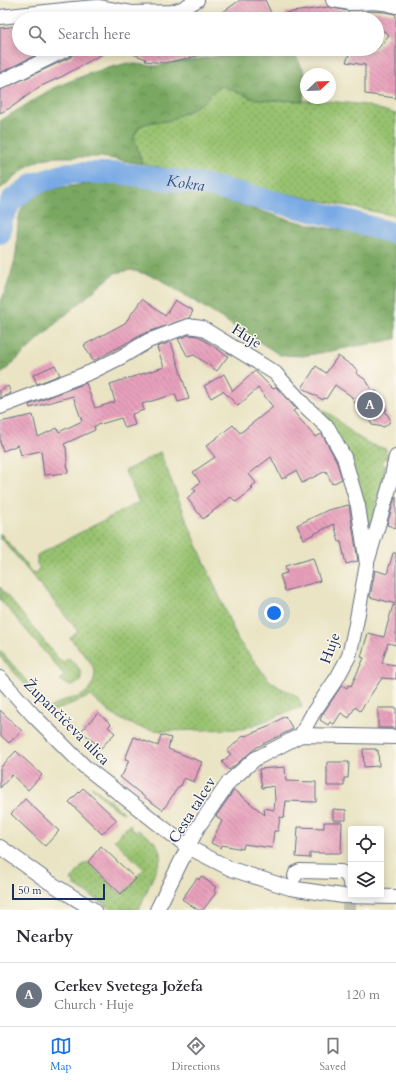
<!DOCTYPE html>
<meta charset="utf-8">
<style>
:root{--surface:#fff;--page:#f7f7f7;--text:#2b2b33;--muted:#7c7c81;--line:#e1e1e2;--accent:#1a73e8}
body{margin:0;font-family:Cardo,serif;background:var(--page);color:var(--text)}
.controls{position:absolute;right:12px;bottom:12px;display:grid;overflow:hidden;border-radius:4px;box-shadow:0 2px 10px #0003}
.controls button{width:36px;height:36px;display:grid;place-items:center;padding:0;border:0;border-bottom:1px solid var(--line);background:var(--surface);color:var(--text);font:20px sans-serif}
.compass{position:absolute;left:300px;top:68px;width:36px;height:36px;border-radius:50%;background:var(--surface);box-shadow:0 2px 10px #0003;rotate:67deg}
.scale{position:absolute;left:12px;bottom:10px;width:93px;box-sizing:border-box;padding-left:4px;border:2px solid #1b2f5e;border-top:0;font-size:11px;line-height:14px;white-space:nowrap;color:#1b2f5e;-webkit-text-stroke:3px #fbf7ec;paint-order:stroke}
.you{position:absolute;left:274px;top:613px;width:14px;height:14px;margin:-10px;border:3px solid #fff;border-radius:50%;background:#1a73e8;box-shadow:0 0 0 6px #1a73e833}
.badge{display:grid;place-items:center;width:26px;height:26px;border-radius:50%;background:var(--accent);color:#fff;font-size:13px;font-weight:700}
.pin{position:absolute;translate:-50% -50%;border:2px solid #fff;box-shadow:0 1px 4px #0006}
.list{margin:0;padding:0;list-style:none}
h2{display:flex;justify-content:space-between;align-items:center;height:52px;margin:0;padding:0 16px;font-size:17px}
h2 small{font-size:13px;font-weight:400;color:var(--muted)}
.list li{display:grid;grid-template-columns:26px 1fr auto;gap:12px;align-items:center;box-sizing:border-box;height:64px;padding:0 16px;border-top:1px solid var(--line)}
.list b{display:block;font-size:15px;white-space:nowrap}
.list p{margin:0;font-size:13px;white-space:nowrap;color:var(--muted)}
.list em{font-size:13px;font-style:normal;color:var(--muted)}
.icon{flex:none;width:22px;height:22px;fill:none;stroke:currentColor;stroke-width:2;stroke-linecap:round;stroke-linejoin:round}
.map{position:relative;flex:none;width:396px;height:910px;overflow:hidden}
.search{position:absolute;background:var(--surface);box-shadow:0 2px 10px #0003;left:12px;right:12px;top:12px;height:44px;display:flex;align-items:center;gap:10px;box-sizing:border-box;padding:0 14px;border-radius:22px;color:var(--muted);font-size:15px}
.sheet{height:116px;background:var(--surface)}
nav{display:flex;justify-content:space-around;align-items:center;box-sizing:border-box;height:56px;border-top:1px solid var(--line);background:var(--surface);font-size:11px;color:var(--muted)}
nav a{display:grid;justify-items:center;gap:2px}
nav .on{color:var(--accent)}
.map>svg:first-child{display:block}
.grass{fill:url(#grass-dots);stroke:#5a7866}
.forest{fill:url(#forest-crowns);stroke:#4a6c60}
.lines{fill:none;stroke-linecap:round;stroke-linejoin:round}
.river{stroke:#7aaae5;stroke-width:22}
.building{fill:url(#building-back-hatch)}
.minor-tunnel{stroke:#c1c0b0;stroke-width:14;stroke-dasharray:14 7;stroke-linecap:butt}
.minor-casing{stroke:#636e82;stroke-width:16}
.minor{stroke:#fff;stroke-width:14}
.labels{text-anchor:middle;stroke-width:3;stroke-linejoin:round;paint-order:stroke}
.street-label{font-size:15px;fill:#1b2f5e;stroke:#fbf7ec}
.water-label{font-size:16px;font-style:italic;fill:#385486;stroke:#fbf7ec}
</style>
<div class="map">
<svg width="396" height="910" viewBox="0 0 396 910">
<defs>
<pattern id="grass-dots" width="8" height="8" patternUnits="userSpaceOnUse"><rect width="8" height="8" fill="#98c26f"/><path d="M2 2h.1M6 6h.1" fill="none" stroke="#7b9e5e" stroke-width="1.8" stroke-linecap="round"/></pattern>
<pattern id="forest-crowns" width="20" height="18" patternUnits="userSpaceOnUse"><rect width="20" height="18" fill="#7aa862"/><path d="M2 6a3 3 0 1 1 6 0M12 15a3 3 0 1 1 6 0" fill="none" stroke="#638954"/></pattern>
<pattern id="building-back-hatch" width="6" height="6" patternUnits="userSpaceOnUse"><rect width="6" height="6" fill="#e8a0bb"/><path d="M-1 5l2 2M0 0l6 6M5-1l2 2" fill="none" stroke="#bb839b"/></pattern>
</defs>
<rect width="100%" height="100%" fill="#fbf7ec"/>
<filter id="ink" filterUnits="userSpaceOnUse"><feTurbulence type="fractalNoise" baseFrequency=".025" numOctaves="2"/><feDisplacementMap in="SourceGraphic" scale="8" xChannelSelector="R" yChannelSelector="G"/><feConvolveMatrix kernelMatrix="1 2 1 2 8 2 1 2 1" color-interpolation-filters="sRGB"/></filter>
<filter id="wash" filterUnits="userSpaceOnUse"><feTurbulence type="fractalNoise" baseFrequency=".012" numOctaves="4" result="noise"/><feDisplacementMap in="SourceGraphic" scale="16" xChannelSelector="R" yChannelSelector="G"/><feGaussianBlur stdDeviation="0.9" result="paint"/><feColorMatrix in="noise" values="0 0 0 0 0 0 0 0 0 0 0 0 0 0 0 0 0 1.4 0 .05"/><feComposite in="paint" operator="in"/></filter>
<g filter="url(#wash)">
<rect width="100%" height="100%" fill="#eae4c4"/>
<g class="grass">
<path d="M 223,86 L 251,98 L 263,100 L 329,101 L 365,105 L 396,114 L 396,216 L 142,164 L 134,136 L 140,126 L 152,122 L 167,121 L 217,88 Z"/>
<path d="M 313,404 L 332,415 L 356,436 L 372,445 L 386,449 L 386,454 L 389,455 L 389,459 L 384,458 L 382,464 L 386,466 L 367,540 L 358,490 Z"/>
<path d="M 160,452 L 192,533 L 238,640 L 268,679 L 280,688 L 290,692 L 298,697 L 302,707 L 242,729 L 162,731 L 142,728 L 126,722 L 110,713 L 91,696 L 53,711 L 50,711 L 47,709 L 65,700 L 79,697 L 87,692 L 94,681 L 95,671 L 89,660 L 70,638 L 78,631 L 2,539 L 0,540 L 0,533 L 27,565 L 27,566 L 33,574 L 40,569 L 37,565 L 37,555 L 139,502 L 125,471 Z"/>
<path d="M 0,587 L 62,663 L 69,658 C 73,662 81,668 81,674 C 82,687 67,688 60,680 L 64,675 L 0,599 Z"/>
<path d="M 0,650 L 42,699 L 39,701 L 0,656 Z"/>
<path d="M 92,786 L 124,813 C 115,812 99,794 92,787 Z"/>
<path d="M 130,824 L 131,825 L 130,828 L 136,832 L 138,830 C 151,839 162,843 160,861 L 139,909 L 114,910 L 74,885 L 75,884 L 71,880 L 83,865 L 88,862 L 121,894 L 132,884 L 135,878 L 144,869 L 114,840 Z"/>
</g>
<g class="forest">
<path d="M 279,53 L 297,58 L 306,75 L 303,101 L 263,100 L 251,98 L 223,86 L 217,88 L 202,103 L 187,112 L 167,121 L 152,122 L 140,126 L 134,136 L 142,164 L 102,157 L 56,157 L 42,159 L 28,166 L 0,189 L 0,121 L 53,88 L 93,72 L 127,63 L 155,66 L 217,56 Z"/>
<path d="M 108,182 L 145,182 L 196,191 L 290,220 L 327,228 L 369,233 L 396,241 L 396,339 L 303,356 L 280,355 L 156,277 L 131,270 L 115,273 L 64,316 L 0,375 L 0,303 C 7,289 11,274 15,259 C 20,238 11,206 36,195 C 58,185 85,185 108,182 Z"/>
</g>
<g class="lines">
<path class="river" id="s1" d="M 0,233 L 2,218 L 12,200 L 34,184 L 69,173 L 119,173 L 205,185 L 321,213 L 396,234"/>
</g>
<g id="blocks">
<g class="building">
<path d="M 240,0 L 265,0 L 274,19 L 228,19 L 223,12 Z"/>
<path d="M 328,7 L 348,11 L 348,19 L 285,19 L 285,13 Z"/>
<path d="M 367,11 L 385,12 L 395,14 L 396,16 L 396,98 L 365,94 L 365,65 L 346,62 L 351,49 L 377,49 L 389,35 L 377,26 L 377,19 L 364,19 Z"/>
<path d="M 19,26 L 19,49 L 48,49 L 0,73 L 0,28 Z"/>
<path d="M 75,49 L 111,49 L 63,76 L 39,87 L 12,107 L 0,113 L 0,90 L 71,57 L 74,53 Z"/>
<path d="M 123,49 L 213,49 L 213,51 L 190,58 L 164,63 L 145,61 L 146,59 L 123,50 Z"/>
<path d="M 142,299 L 165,316 L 175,300 L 193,311 L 189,318 L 145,333 L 93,361 L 84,345 L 125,323 Z"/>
<path d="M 189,335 L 198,336 L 228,356 L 217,371 L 194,355 L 188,357 L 178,339 Z"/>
<path d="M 171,342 L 189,399 L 178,402 L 175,394 L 142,404 L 144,410 L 132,414 L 135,425 L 125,428 L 121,418 L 94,426 L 95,430 L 64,444 L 66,448 L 68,473 L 44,475 L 41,451 L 21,455 L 18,445 L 3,451 L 0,442 L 0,422 L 33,415 L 38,437 L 57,428 L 59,432 L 82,421 L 73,396 L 30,408 L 29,405 L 86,383 L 95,408 L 115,402 L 110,384 L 164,367 L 157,347 Z"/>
<path d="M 338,356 L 358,370 L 356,373 L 366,380 L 373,392 L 376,391 L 387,410 L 385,411 L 390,419 L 389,423 L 384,427 L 372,425 L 364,410 L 360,412 L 351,396 L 335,385 L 326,399 L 324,398 L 323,400 L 302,388 L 316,366 L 326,373 Z"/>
<path d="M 55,365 L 60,375 L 37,384 L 33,375 Z"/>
<path d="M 255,371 L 273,389 L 276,387 L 296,409 L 293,411 L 315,437 L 322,434 L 336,460 L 342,479 L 332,484 L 326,471 L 302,483 L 296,471 L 282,479 L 271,457 L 249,474 L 256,483 L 251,487 L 253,489 L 236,502 L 231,497 L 203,519 L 187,498 L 196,491 L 192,489 L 200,482 L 193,472 L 215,457 L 206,446 L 233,425 L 240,433 L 273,407 L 258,388 L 238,406 L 223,391 L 211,398 L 204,386 L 224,374 L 233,391 Z"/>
<path d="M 8,386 L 11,393 L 0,398 L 0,390 Z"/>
<path d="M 395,497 L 396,497 L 396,528 L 387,525 Z"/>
<path d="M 349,505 L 358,561 L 346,564 L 341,542 L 339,542 L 334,524 L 304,539 L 297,525 L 328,510 Z"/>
<path d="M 393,553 L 396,553 L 396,604 L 370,597 L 375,570 L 387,574 Z"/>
<path d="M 313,558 L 320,581 L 285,591 L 280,575 L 287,573 L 285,566 Z"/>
<path d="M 393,605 L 396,606 L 396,645 L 388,643 L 382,663 L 396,665 L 396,679 L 382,678 L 360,711 L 355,707 L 349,718 L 341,713 L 334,724 L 330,722 L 328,725 L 320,720 L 322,715 L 342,685 L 347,688 L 348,685 L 351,686 L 364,658 L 361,657 L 368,633 L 384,637 Z"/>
<rect x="378" y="708" width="18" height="20"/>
<path d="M 0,710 L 22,731 L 9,743 L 0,735 Z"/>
<path d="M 98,713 L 111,724 L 108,727 L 115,733 L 101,748 L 81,731 Z"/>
<path d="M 285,716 L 293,729 L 257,747 L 229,770 L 222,762 L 231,754 L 227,751 L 244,735 L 245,736 L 268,727 Z"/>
<path d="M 161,735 L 171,738 L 168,749 L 202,762 L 194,782 L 184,778 L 181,786 L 179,786 L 163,810 L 147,799 L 120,777 L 123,774 L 129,760 L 125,759 L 134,737 L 158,746 Z"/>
<path d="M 363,749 L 376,749 L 376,751 L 378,750 L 379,766 L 364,767 Z"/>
<path d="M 16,751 L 42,775 L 28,790 L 12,775 L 0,788 L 0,768 Z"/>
<path d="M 327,762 L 349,762 L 348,778 L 344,778 L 344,786 L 327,786 Z"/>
<path d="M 285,767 L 286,781 L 316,782 L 316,802 L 286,801 L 284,818 L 280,817 L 278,831 L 274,831 L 272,848 L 244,844 L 243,849 L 222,845 L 221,848 L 211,843 L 222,821 L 216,816 L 234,790 L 265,815 L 264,808 L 274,810 L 275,799 L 274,786 L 262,788 L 259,769 Z"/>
<path d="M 83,788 L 117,820 L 102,834 L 69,802 Z"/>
<path d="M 25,799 L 59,831 L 45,846 L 11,814 Z"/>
<path d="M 333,809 L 346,810 L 346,820 L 333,820 Z"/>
<path d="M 324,822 L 342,822 L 341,853 L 310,853 L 310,858 L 296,857 L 298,827 L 324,828 Z"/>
<path d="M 101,846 L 136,879 L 121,894 L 88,862 Z"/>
<path d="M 201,876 L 216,887 L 214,890 L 215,891 L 215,894 L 203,910 L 198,910 L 182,899 L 197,878 L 199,880 Z"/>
</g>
</g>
</g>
<g filter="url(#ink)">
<use href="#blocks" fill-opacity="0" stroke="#636e82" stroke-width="1"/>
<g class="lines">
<path class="minor-tunnel" d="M 349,910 L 350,884"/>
<defs>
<g id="minor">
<path d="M 333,0 C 338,1 343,2 349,3 C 364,3 381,0 396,6"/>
<path d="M 0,17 L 73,9 L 98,7 L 132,13 L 172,12 L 182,9 L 197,0"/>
<path d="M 0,82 L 67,49"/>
<path d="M 0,407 L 91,372 L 121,357 L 148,341 L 188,326 L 202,328 L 275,373 L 305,406 L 328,428 L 344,457 L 358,506 L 367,564 L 356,624 L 349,656 L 337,678 L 313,713 L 301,735"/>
<path d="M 368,559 L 390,485 L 396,457"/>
<path d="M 0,678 L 33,715 L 84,766 L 188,847 L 231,869 L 290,888 L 343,896 L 396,897"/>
<path d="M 0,847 L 49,882 L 94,910"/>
<path d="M 295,876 L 296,873 L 300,871 L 341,872 C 347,874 349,877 350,883"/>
<path d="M 157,910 L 198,827 L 229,782 L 255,759 L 301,735 L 396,737"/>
</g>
</defs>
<use href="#minor" class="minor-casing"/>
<use href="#minor" class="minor"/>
</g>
</g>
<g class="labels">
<g class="street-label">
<text transform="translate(247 336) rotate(32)" y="5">Huje</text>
<text transform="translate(330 648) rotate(-70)" y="5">Huje</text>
<text transform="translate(67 722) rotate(45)" y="5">Župančičeva ulica</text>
<text transform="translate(192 810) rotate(-58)" y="5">Cesta talcev</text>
</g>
<g class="water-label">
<text dy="6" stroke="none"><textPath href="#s1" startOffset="217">Kokra</textPath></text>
</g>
</g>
</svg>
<div class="controls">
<button><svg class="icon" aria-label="locate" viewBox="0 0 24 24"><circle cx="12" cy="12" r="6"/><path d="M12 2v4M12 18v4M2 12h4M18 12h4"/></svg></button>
<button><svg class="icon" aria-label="layers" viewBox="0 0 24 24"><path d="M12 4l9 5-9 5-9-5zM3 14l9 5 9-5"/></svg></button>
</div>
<svg class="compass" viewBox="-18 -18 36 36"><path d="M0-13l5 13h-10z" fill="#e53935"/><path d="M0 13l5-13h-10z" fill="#7c7c81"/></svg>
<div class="scale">50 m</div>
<div class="you"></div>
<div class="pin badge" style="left:370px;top:405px;background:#6b7280">A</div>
<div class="search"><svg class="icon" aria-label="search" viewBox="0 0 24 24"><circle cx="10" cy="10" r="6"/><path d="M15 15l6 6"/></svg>Search here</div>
</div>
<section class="sheet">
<h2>Nearby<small></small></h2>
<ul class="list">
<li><span class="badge" style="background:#6b7280">A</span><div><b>Cerkev Svetega Jožefa</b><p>Church · Huje</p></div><em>120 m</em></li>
</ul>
</section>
<nav>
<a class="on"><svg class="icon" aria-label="map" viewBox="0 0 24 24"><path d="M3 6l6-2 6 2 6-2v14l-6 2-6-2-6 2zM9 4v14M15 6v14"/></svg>Map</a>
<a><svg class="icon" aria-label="directions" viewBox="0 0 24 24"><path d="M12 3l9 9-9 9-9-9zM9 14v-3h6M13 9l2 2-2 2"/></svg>Directions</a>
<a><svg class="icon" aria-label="saved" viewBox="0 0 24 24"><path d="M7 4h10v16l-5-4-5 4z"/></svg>Saved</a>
</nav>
